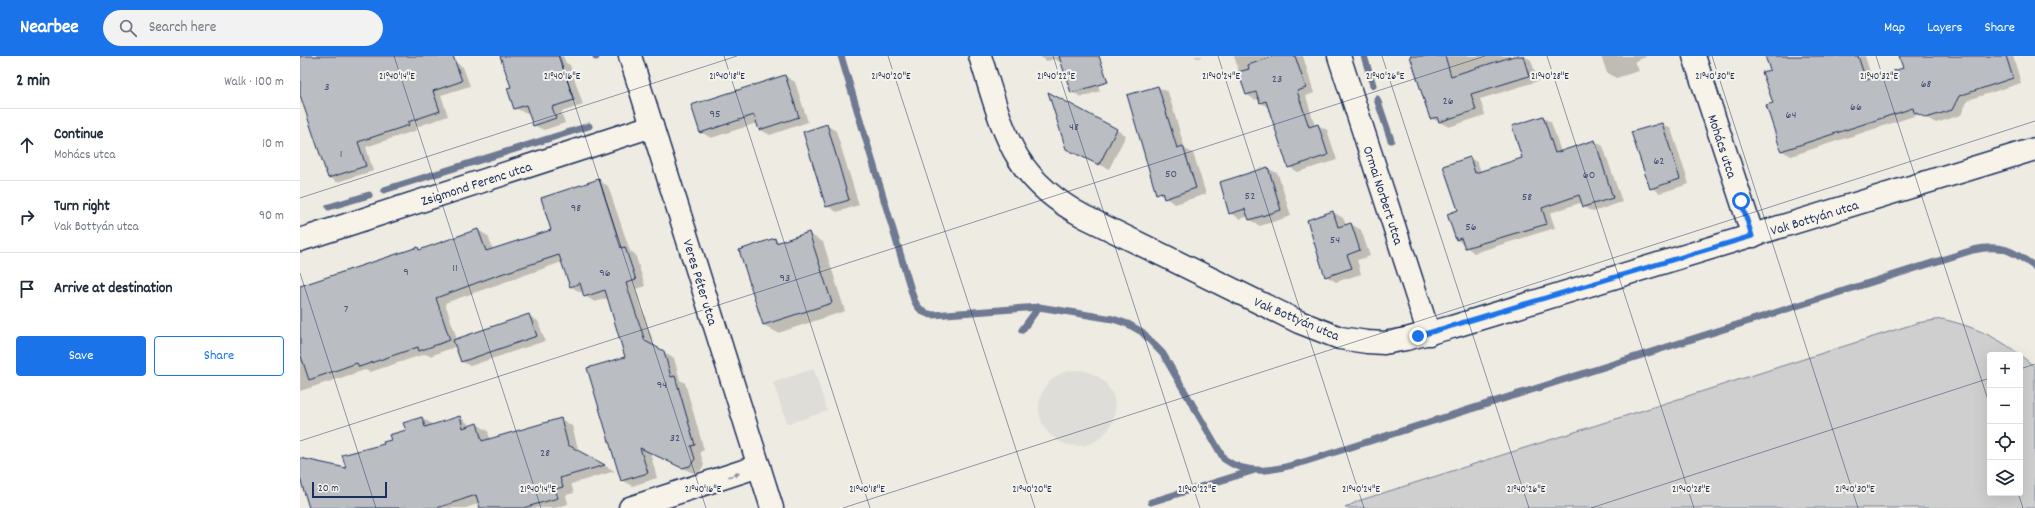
<!DOCTYPE html>
<meta charset="utf-8">
<style>
:root{--surface:#fff;--page:#f2f2f3;--text:#1f2937;--muted:#747a83;--line:#e0e1e3;--accent:#1a73e8}
body{margin:0;font-family:Dekko,sans-serif;background:var(--page);color:var(--text)}
.controls{position:absolute;right:12px;bottom:12px;display:grid;overflow:hidden;border-radius:4px;box-shadow:0 4px 16px #0002}
.controls button{width:36px;height:36px;display:grid;place-items:center;padding:0;border:0;border-bottom:1px solid var(--line);background:var(--surface);color:var(--text);font:20px sans-serif}
.scale{position:absolute;left:12px;bottom:10px;width:75px;box-sizing:border-box;padding-left:4px;border:2px solid #1b2f5e;border-top:0;font-size:11px;line-height:14px;white-space:nowrap;color:#1b2f5e;-webkit-text-stroke:3px #f7f3e8;paint-order:stroke}
.stop{position:absolute;width:12px;height:12px;margin:-9px;border:3px solid #1a73e8;border-radius:50%;background:#fff}
.stop.end{background:#1a73e8;border-color:#fff;box-shadow:0 1px 4px #0008}
.list{margin:0;padding:0;list-style:none}
h2{display:flex;justify-content:space-between;align-items:center;height:52px;margin:0;padding:0 16px;font-size:17px}
h2 small{font-size:13px;font-weight:400;color:var(--muted)}
.list li{display:grid;grid-template-columns:26px 1fr auto;gap:12px;align-items:center;box-sizing:border-box;height:72px;padding:0 16px;border-top:1px solid var(--line)}
.list b{display:block;font-size:15px;white-space:nowrap}
.list p{margin:0;font-size:13px;white-space:nowrap;color:var(--muted)}
.list em{font-size:13px;font-style:normal;color:var(--muted)}
.actions{display:flex;gap:8px;padding:12px 16px}
.actions a{flex:1;padding:9px 0;border:1px solid var(--accent);border-radius:4px;text-align:center;font-size:14px;color:var(--accent)}
.actions .main{background:var(--accent);color:#fff}
.icon{flex:none;width:22px;height:22px;fill:none;stroke:currentColor;stroke-width:2;stroke-linecap:round;stroke-linejoin:round}
.map{position:relative;flex:none;width:1735px;height:452px;overflow:hidden}
header{display:flex;align-items:center;gap:24px;box-sizing:border-box;height:56px;padding:0 20px;background:var(--accent);color:#fff}
header strong{font-size:19px}
nav{display:flex;gap:22px;margin-inline-start:auto;font-size:14px}
.search{width:280px;height:36px;background:var(--page);display:flex;align-items:center;gap:10px;box-sizing:border-box;padding:0 14px;border-radius:22px;color:var(--muted);font-size:15px}
main{display:flex}
aside{flex:1;background:var(--surface)}
.map>svg:first-child{display:block}
.built{fill:#deddd8}
.green{fill:#cfcfcf;stroke:#757f96}
.shadow{fill:#0003}
.lines{fill:none;stroke-linecap:round;stroke-linejoin:round}
.stream{stroke:#6e7992;stroke-width:7}
.building{fill:#babdc2;stroke:#1b2f5e}
.minor-casing{stroke:#1b2f5e;stroke-width:25}
.minor{stroke:#f7f3e8;stroke-width:22}
.oneway{fill:#8991a3}
.route{stroke:#1a73e8;stroke-width:5}
.ticks{fill:none;stroke:#1b2f5e;stroke-width:1;stroke-opacity:0.45}
.labels{text-anchor:middle;stroke-width:4;stroke-linejoin:round;paint-order:stroke}
.number-label{font-size:12px;fill:#435277}
.street-label{font-size:14px;fill:#1b2f5e;stroke:#f7f3e8}
.ticks-label{font-size:10px;text-anchor:middle;fill:#1b2f5e;stroke:#f7f3e8;stroke-width:4;stroke-linejoin:round;paint-order:stroke}
</style>
<header>
<strong>Nearbee</strong>
<div class="search"><svg class="icon" aria-label="search" viewBox="0 0 24 24"><circle cx="10" cy="10" r="6"/><path d="M15 15l6 6"/></svg>Search here</div>
<nav><a>Map</a><a>Layers</a><a>Share</a></nav>
</header>
<main>
<aside>
<h2>2 min<small>Walk · 100 m</small></h2>
<ul class="list">
<li><svg class="icon" aria-label="ahead" viewBox="0 0 24 24"><path d="M12 20V5M6 11l6-6 6 6"/></svg><div><b>Continue</b><p>Mohács utca</p></div><em>10 m</em></li>
<li><svg class="icon" aria-label="right" viewBox="0 0 24 24"><path d="M7 20v-9h11M14 6l5 5-5 5"/></svg><div><b>Turn right</b><p>Vak Bottyán utca</p></div><em>90 m</em></li>
<li><svg class="icon" aria-label="arrive" viewBox="0 0 24 24"><path d="M6 21V4h12l-3 4 3 4H6"/></svg><div><b>Arrive at destination</b></div></li>
</ul>
<div class="actions"><a class="main">Save</a><a>Share</a></div>
</aside>
<div class="map">
<svg width="1735" height="452" viewBox="0 0 1735 452">
<rect width="100%" height="100%" fill="#eeebe2"/>
<filter id="ink" filterUnits="userSpaceOnUse"><feTurbulence type="fractalNoise" baseFrequency=".025" numOctaves="2"/><feDisplacementMap in="SourceGraphic" scale="8" xChannelSelector="R" yChannelSelector="G"/><feConvolveMatrix kernelMatrix="1 2 1 2 8 2 1 2 1" color-interpolation-filters="sRGB"/></filter>
<g filter="url(#ink)">
<g class="built">
<path d="M 514,313 L 527,355 L 487,368 L 473,326 Z"/>
<circle cx="777" cy="352" r="38"/>
</g>
<path class="green" d="M 1642,263 C 1672,270 1696,280 1720,299 L 1690,299 L 1690,437 L 1720,437 L 1720,299 L 1735,311 L 1735,452 L 1045,452 L 1058,445 L 1617,267 Z"/>
<g class="shadow">
<path d="M 0,0 L 125,0 L 155,6 L 163,11 L 170,30 L 141,39 L 148,60 L 116,71 L 117,74 L 66,91 L 73,115 L 37,126 L 29,121 L 0,33 Z"/>
<path d="M 201,0 L 263,0 L 266,7 L 270,9 L 283,49 L 261,56 L 265,67 L 244,74 L 234,69 L 230,56 L 225,57 L 215,52 L 212,32 Z"/>
<path d="M 739,0 L 789,0 L 800,35 L 781,41 L 772,36 L 762,7 L 754,3 L 747,5 Z"/>
<path d="M 894,0 L 903,0 L 898,2 Z"/>
<path d="M 934,0 L 1003,0 L 1014,37 L 1006,40 L 1015,70 L 1018,69 L 1027,74 L 1037,104 L 998,116 L 989,111 L 969,52 L 961,47 L 959,42 L 955,44 L 946,38 Z"/>
<path d="M 1110,0 L 1224,0 L 1231,4 L 1238,25 L 1180,43 L 1185,59 L 1149,71 L 1131,62 Z"/>
<path d="M 1301,0 L 1345,0 L 1346,1 L 1335,5 L 1339,15 L 1316,22 L 1307,17 Z"/>
<path d="M 1466,0 L 1565,0 L 1572,23 L 1604,13 L 1606,0 L 1713,0 L 1721,27 L 1668,44 L 1661,59 L 1636,67 L 1620,58 L 1491,100 L 1482,95 L 1474,48 L 1471,14 Z"/>
<path d="M 485,20 L 495,26 L 508,66 L 470,79 L 459,73 L 457,67 L 411,82 L 401,76 Z"/>
<path d="M 858,31 L 868,36 L 885,93 L 893,97 L 906,138 L 875,148 L 857,137 Z"/>
<path d="M 1242,61 L 1251,66 L 1261,96 L 1294,85 L 1303,90 L 1322,146 L 1293,156 L 1284,151 L 1283,146 L 1250,157 L 1255,172 L 1174,197 L 1156,183 L 1159,155 L 1170,102 L 1178,107 L 1181,116 L 1223,103 Z"/>
<path d="M 1362,68 L 1371,73 L 1389,128 L 1360,137 L 1351,132 Z"/>
<path d="M 526,69 L 536,75 L 559,149 L 537,156 L 527,150 Z"/>
<path d="M 816,74 L 826,79 L 809,113 L 777,98 Z"/>
<path d="M 968,112 L 978,118 L 991,160 L 960,170 L 950,164 L 949,160 L 940,163 L 930,157 Z"/>
<path d="M 298,124 L 308,130 L 330,195 L 335,198 L 345,230 L 336,233 L 355,291 L 374,302 L 380,324 L 385,327 L 404,394 L 400,396 L 404,409 L 400,415 L 393,417 L 350,396 L 357,422 L 332,430 L 322,424 L 326,302 L 308,242 L 295,246 L 285,240 L 283,235 L 280,236 L 270,230 L 262,206 L 145,247 L 157,283 L 229,260 L 238,265 L 245,285 L 170,310 L 161,305 L 157,290 L 130,300 L 125,298 L 70,316 L 65,314 L 0,335 L 0,231 L 118,193 L 121,194 L 178,174 L 188,180 L 193,194 L 252,175 Z"/>
<path d="M 1033,156 L 1043,162 L 1046,169 L 1051,168 L 1061,174 L 1070,200 L 1057,204 L 1061,218 L 1036,226 L 1026,220 Z"/>
<path d="M 509,178 L 523,186 L 545,255 L 478,277 L 464,269 L 475,183 L 481,187 Z"/>
<path d="M 160,361 L 171,370 L 177,368 L 188,375 L 190,384 L 261,363 L 272,370 L 279,396 L 315,415 L 271,428 L 274,437 L 266,439 L 268,448 L 255,452 L 181,452 L 180,447 L 166,452 L 10,452 L 2,425 L 0,424 L 0,403 L 48,414 L 107,375 L 122,362 L 134,369 Z"/>
</g>
<g class="lines">
<g class="stream">
<path d="M 296,0 L 296,1"/>
<path d="M 541,0 L 614,244 C 618,253 624,258 633,259 L 739,251 L 813,263 L 828,268 L 842,276 L 863,298 L 924,403 C 950,422 981,413 1010,404 L 1673,194 C 1702,188 1712,194 1735,211"/>
<path d="M 1064,0 L 1073,29"/>
<path d="M 1077,43 L 1091,84"/>
<path d="M 84,134 L 289,70"/>
<path d="M 29,151 L 69,139"/>
<path d="M 722,274 L 739,251"/>
<path d="M 851,446 L 952,415"/>
</g>
</g>
<g class="building">
<path d="M 0,0 L 153,0 L 162,25 L 133,35 L 140,55 L 108,66 L 109,69 L 58,86 L 66,110 L 28,122 L 0,39 Z"/>
<path d="M 200,0 L 259,0 L 274,44 L 252,51 L 256,62 L 233,70 L 226,49 L 214,53 L 207,32 L 211,31 Z"/>
<path d="M 759,0 L 799,0 L 808,26 L 771,37 Z"/>
<path d="M 975,0 L 995,0 L 1006,32 L 997,35 L 1009,71 L 1018,68 L 1028,99 L 988,112 L 966,45 L 960,47 L 956,36 L 946,39 L 938,16 L 949,13 L 948,9 Z"/>
<path d="M 1110,0 L 1145,0 L 1151,20 L 1214,0 L 1223,0 L 1229,20 L 1171,38 L 1176,54 L 1139,66 L 1137,61 L 1130,63 Z"/>
<path d="M 1465,0 L 1558,0 L 1566,24 L 1603,12 L 1599,0 L 1706,0 L 1713,22 L 1659,40 L 1652,54 L 1626,62 L 1614,56 L 1613,52 L 1481,95 L 1466,49 L 1473,47 L 1462,16 L 1470,14 Z"/>
<path d="M 485,19 L 499,61 L 459,74 L 454,59 L 400,77 L 391,49 Z"/>
<path d="M 858,30 L 877,92 L 883,90 L 896,132 L 864,143 L 862,136 L 856,138 L 827,39 Z"/>
<path d="M 748,36 L 817,73 L 799,109 L 766,93 Z"/>
<path d="M 1243,60 L 1255,97 L 1295,84 L 1313,142 L 1283,151 L 1279,139 L 1242,152 L 1247,168 L 1165,192 L 1161,182 L 1156,184 L 1147,158 L 1158,154 L 1143,110 L 1170,101 L 1175,117 L 1222,102 L 1212,70 Z"/>
<path d="M 1362,67 L 1380,123 L 1350,133 L 1331,76 Z"/>
<path d="M 527,68 L 549,144 L 526,151 L 503,76 Z"/>
<path d="M 968,111 L 981,154 L 949,164 L 945,153 L 929,158 L 920,126 Z"/>
<path d="M 299,123 L 321,192 L 325,191 L 336,224 L 326,227 L 345,285 L 364,295 L 371,321 L 375,320 L 395,389 L 391,390 L 395,403 L 390,410 L 382,412 L 340,392 L 348,417 L 321,425 L 287,312 L 325,301 L 305,234 L 284,241 L 280,227 L 270,231 L 259,199 L 195,220 L 136,242 L 150,284 L 119,295 L 118,291 L 59,311 L 57,307 L 9,324 L 0,297 L 0,230 L 118,191 L 119,194 L 178,173 L 186,195 L 251,174 L 241,142 Z"/>
<path d="M 1033,155 L 1038,171 L 1051,167 L 1060,194 L 1047,199 L 1052,212 L 1025,221 L 1007,164 Z"/>
<path d="M 509,176 L 532,247 L 463,269 L 439,194 L 475,182 L 476,187 Z"/>
<path d="M 229,258 L 237,280 L 161,306 L 153,284 Z"/>
<path d="M 160,360 L 163,372 L 177,367 L 182,385 L 261,362 L 268,389 L 305,409 L 260,422 L 263,431 L 255,433 L 258,442 L 223,452 L 180,452 L 176,439 L 137,452 L 9,452 L 0,422 L 0,402 L 46,412 L 42,399 L 84,388 L 83,386 L 91,384 L 89,379 L 106,374 L 103,367 L 122,361 L 125,371 Z"/>
</g>
<g class="lines">
<defs>
<g id="minor">
<path d="M 330,0 L 472,452"/>
<path d="M 680,0 C 704,75 710,121 785,161 L 999,266 L 1040,282 L 1067,286 L 1084,287 L 1106,283 L 1152,271 L 1735,93"/>
<path d="M 1039,0 L 1129,278"/>
<path d="M 1394,0 L 1453,180"/>
<path d="M 0,184 L 352,70"/>
<path d="M 330,452 L 459,410"/>
</g>
</defs>
<use href="#minor" class="minor-casing"/>
<use href="#minor" class="minor"/>
</g>
<defs><path id="oneway-solid" d="M-6-.8H1V-3.2L6.5 0L1 3.2V.8H-6Z"/></defs>
<use class="oneway" href="#oneway-solid" transform="translate(434 419) rotate(-18)"/>
</g>
<g class="lines" filter="url(#ink)">
<path class="route" d="M 1118,280 L 1452,180 L 1441,145"/>
</g>
<path class="ticks" d="M 94,0 L 241,452M 259,0 L 406,452M 424,0 L 570,452M 588,0 L 735,452M 753,0 L 900,452M 918,0 L 1064,452M 1082,0 L 1229,452M 1247,0 L 1394,452M 1412,0 L 1558,452M 1576,0 L 1690,350M 0,142 L 437,0M 0,217 L 76,452M 1720,313 L 1735,308M 0,385 L 1185,0M 1718,437 L 1723,452M 543,452 L 1735,65M 1291,452 L 1690,322"/>
<g class="labels">
<g class="number-label">
<text x="977" y="26">23</text>
<text x="1626" y="31">68</text>
<text x="27" y="34">3</text>
<text x="1148" y="48">26</text>
<text x="1556" y="54">66</text>
<text x="415" y="61">95</text>
<text x="1491" y="62">64</text>
<text x="774" y="74">48</text>
<text x="41" y="101">1</text>
<text x="1359" y="108">62</text>
<text x="871" y="121">50</text>
<text x="1289" y="122">60</text>
<text x="950" y="143">52</text>
<text x="1227" y="144">58</text>
<text x="276" y="155">98</text>
<text x="1171" y="174">56</text>
<text x="1035" y="187">54</text>
<text x="155" y="215">11</text>
<text x="106" y="219">9</text>
<text x="305" y="220">96</text>
<text x="485" y="225">93</text>
<text x="46" y="256">7</text>
<text x="362" y="332">94</text>
<text x="375" y="385">32</text>
<text x="245" y="400">28</text>
</g>
<g class="street-label">
<text transform="translate(1423 90) rotate(72)" y="5">Mohács utca</text>
<text transform="translate(176 127) rotate(-18)" y="5">Zsigmond Ferenc utca</text>
<text transform="translate(1084 139) rotate(72)" y="5">Ormai Norbert utca</text>
<text transform="translate(1514 161) rotate(-17)" y="5">Vak Bottyán utca</text>
<text transform="translate(401 226) rotate(73)" y="5">Veres Péter utca</text>
<text transform="translate(997 262) rotate(23)" y="5">Vak Bottyán utca</text>
</g>
</g>
<g class="ticks-label">
<text x="97" y="23">21°40'14"E</text>
<text x="262" y="23">21°40'16"E</text>
<text x="427" y="23">21°40'18"E</text>
<text x="591" y="23">21°40'20"E</text>
<text x="756" y="23">21°40'22"E</text>
<text x="921" y="23">21°40'24"E</text>
<text x="1085" y="23">21°40'26"E</text>
<text x="1250" y="23">21°40'28"E</text>
<text x="1415" y="23">21°40'30"E</text>
<text x="1579" y="23">21°40'32"E</text>
<text x="238" y="436">21°40'14"E</text>
<text x="403" y="436">21°40'16"E</text>
<text x="567" y="436">21°40'18"E</text>
<text x="732" y="436">21°40'20"E</text>
<text x="897" y="436">21°40'22"E</text>
<text x="1061" y="436">21°40'24"E</text>
<text x="1226" y="436">21°40'26"E</text>
<text x="1391" y="436">21°40'28"E</text>
<text x="1555" y="436">21°40'30"E</text>
</g>
</svg>
<div class="controls">
<button>+</button>
<button>−</button>
<button><svg class="icon" aria-label="locate" viewBox="0 0 24 24"><circle cx="12" cy="12" r="6"/><path d="M12 2v4M12 18v4M2 12h4M18 12h4"/></svg></button>
<button><svg class="icon" aria-label="layers" viewBox="0 0 24 24"><path d="M12 4l9 5-9 5-9-5zM3 14l9 5 9-5"/></svg></button>
</div>
<div class="scale">20 m</div>
<div class="stop" style="left:1441px;top:145px"></div>
<div class="stop end" style="left:1118px;top:280px"></div>
</div>
</main>
